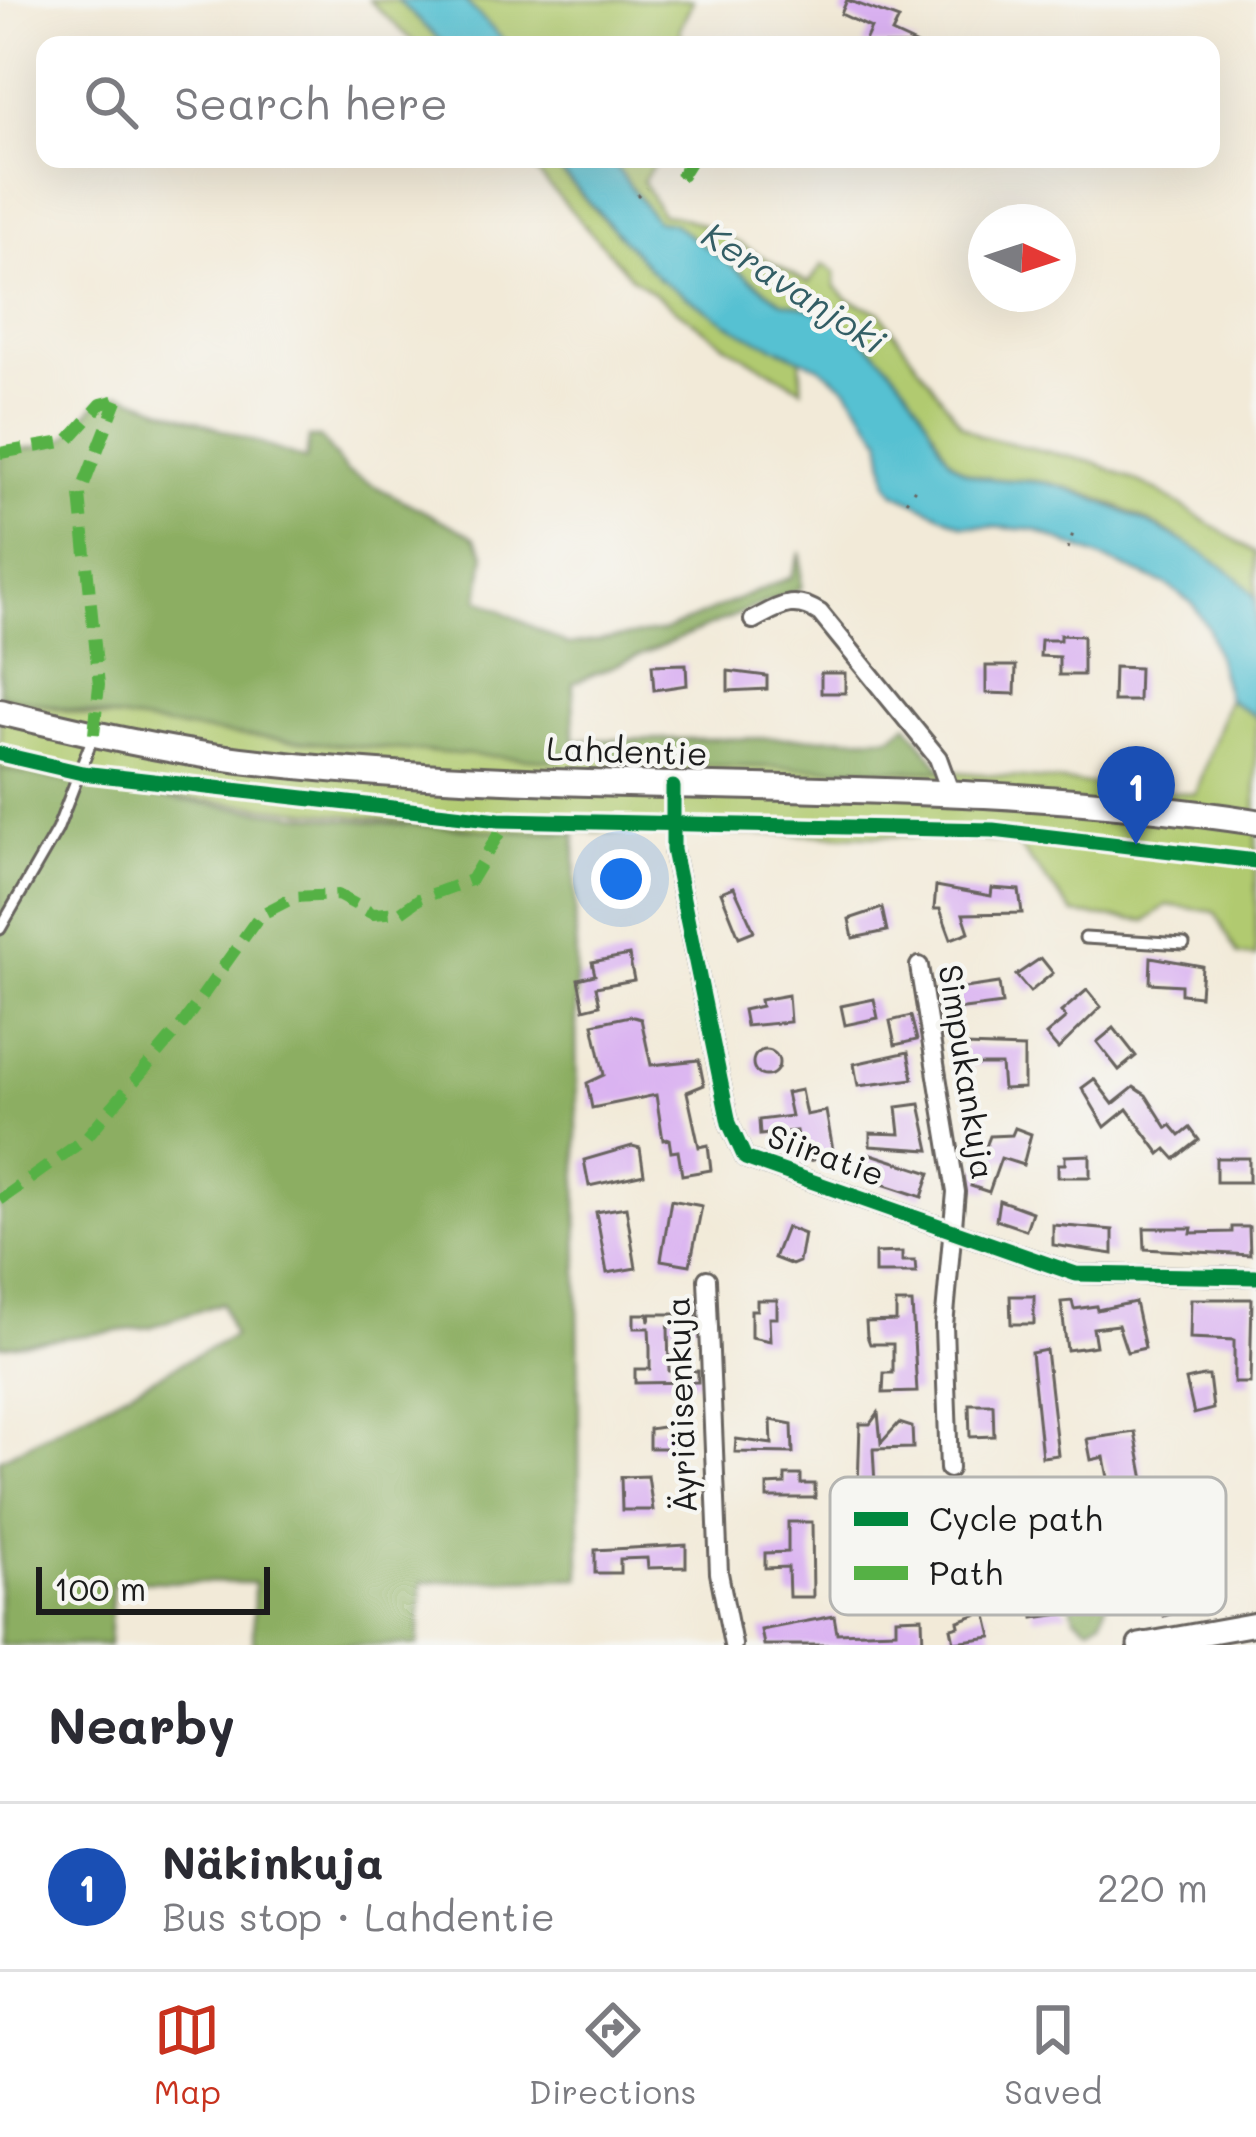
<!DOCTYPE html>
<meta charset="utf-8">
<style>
:root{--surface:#fff;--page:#f7f7f7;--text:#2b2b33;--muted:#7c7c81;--line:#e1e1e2;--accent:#c8321e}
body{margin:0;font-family:Mali,sans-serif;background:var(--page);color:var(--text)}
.compass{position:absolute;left:968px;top:204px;width:108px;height:108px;border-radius:50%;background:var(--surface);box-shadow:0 12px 48px #0002;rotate:93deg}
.scale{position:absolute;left:36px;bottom:30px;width:234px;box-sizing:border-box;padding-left:12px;border:6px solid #1c1c1c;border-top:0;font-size:33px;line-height:42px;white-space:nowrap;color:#1c1c1c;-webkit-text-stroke:9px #f6f6f2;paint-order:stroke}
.you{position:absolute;left:621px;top:879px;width:42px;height:42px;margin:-30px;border:9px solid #fff;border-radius:50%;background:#1a73e8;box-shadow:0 0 0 18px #1a73e833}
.badge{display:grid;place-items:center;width:78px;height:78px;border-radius:50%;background:var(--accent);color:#fff;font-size:39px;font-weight:700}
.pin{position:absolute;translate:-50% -99px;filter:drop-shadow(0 3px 6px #0008)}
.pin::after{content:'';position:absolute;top:63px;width:42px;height:36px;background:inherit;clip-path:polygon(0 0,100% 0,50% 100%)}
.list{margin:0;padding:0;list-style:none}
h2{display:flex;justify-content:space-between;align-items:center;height:156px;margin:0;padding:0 48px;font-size:51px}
h2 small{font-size:39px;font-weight:400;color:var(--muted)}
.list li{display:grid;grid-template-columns:78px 1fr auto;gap:36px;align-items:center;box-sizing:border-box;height:168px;padding:0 48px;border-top:3px solid var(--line)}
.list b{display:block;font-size:45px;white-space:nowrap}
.list p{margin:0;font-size:39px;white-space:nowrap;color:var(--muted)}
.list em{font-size:39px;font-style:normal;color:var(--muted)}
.icon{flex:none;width:66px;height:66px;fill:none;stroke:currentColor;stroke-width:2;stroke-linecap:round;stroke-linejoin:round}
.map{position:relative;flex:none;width:1256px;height:1645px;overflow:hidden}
.search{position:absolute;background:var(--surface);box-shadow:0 12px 48px #0002;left:36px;right:36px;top:36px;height:132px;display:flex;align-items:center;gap:30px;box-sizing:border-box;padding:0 42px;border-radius:24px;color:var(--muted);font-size:45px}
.sheet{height:324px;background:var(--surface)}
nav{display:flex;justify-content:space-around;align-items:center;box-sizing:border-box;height:168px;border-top:3px solid var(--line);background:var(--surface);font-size:33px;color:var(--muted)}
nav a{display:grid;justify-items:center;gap:6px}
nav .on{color:var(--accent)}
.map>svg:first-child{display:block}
.green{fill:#b1ca70;stroke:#667346;stroke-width:3}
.forest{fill:#8cae62;stroke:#54653f;stroke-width:3}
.water{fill:#56c1d2;stroke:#396e77;stroke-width:3}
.building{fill:#dab2f1}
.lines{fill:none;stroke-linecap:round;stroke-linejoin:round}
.service-casing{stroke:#67645e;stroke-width:15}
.minor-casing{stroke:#67645e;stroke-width:22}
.tertiary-casing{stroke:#67645e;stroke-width:27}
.secondary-casing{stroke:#67645e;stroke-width:30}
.path{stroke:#67645e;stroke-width:3;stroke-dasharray:3 9;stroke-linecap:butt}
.service{stroke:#fff;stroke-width:9}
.minor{stroke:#fff;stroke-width:16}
.tertiary{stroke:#fff;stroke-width:21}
.secondary{stroke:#fff;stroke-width:24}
.quiet{stroke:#55b145;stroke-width:12;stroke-dasharray:24 12;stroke-linecap:butt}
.cycleway-casing{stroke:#f6f6f2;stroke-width:22}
.cycleway{stroke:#00873e;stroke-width:15}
.labels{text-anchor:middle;stroke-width:9;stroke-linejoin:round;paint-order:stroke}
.street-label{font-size:33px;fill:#1c1c1c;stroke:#f6f6f2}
.water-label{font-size:36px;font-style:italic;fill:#335e65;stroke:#f6f6f2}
.key{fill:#f6f6f2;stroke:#b5b5b2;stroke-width:3}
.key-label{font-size:33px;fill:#1c1c1c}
</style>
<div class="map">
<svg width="1256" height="1645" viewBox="0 0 1256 1645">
<rect width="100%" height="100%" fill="#f6f6f2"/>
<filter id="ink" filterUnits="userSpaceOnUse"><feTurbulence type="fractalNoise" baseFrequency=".00833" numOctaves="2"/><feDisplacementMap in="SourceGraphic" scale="24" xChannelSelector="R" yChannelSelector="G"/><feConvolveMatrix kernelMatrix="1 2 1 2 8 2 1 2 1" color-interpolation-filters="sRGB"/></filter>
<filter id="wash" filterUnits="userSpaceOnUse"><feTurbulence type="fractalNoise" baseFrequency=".004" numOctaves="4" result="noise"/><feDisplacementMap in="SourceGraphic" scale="48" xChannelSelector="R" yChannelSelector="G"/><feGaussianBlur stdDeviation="2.7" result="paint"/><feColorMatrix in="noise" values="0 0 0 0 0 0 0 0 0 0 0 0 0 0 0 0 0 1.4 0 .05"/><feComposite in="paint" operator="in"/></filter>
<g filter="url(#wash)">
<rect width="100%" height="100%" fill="#f2ead8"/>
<g class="green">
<path d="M 369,0 L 397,0 L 445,45 L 417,45 Z"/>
<path d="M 464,0 L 693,0 L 680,29 L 683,45 L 508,45 Z"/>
<path d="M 525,159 L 550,159 C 630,252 685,310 800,358 L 802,389 L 727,346 L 631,277 Z"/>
<path d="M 610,159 L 681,159 L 677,165 L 656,161 L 643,181 L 661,214 C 701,215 769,263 809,283 L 823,264 L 835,272 L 835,286 L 847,299 L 880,312 L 961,424 L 979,436 L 1096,463 L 1158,491 L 1256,553 L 1256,601 C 1217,550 1112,498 1050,483 C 1023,477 981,484 960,468 C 940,454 938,433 924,415 C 897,379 826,309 782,302 L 672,223 L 656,222 Z"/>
<path d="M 0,694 L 88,716 L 724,766 L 893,766 L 1196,794 L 1228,699 L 1256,717 L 1256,957 L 1238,955 L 1215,912 L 1168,905 L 1146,921 L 1074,914 L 1017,844 L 962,837 L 485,830 L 96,789 L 0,768 Z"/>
</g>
<g class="forest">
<path d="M 122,394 L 306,460 L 309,438 L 321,438 L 346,471 L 474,537 L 485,554 L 479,599 L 568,645 L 664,631 L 791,577 L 801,552 L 801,588 L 573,683 L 574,740 L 891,737 L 907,724 L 943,771 L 724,766 L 563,753 L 558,761 C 370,747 183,739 0,694 L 0,452 C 21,448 52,449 69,435 C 89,416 91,397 122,394 Z"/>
<path d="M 0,768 C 184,808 386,827 575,834 L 580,1578 L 422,1582 L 418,1645 L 253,1645 L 254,1583 L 113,1581 L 109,1645 L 0,1645 L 0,1459 L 233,1336 L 222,1303 L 150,1327 L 0,1346 Z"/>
<path d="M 1123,1535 L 1102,1619 L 1089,1627 L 1074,1616 L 1066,1580 L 1056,1565 C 1068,1539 1096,1539 1123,1535 Z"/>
</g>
<g class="water">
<path d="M 397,0 L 464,0 L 508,45 L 445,45 Z"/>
<path d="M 550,159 L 610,159 L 656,221 L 672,223 L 782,302 C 845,311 895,363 926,417 C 937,436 942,456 961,469 C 983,484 1024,478 1050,484 C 1093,493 1238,560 1255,599 C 1256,621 1256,690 1256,717 L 1228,699 L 1209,629 L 1192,603 L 1167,585 L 1035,530 L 963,525 L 895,493 L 888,484 L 881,438 L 847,388 L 820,367 L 743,333 L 659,279 Z"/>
</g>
<g id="blocks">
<g class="building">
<path d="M 847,0 L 899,19 L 892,33 L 918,45 L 863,45 L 871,28 L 841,14 Z"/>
<path d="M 1060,635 L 1083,636 L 1083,675 L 1059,675 L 1059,657 L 1040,656 L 1041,640 L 1060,640 Z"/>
<path d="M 686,664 L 687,685 L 654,690 L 652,665 Z"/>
<path d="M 986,666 L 1016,666 L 1015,694 L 986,693 Z"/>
<path d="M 1114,667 L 1139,668 L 1138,701 L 1113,701 Z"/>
<path d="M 728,671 L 767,676 L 767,689 L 728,691 Z"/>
<rect x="821" y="673" width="24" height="20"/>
<path d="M 936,886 L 991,896 L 992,888 L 1019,890 L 1022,913 L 963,914 L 969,932 L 951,939 L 940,909 L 934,909 Z"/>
<path d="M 734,887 L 754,931 L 739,937 L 721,892 Z"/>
<path d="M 882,908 L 887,931 L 853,938 L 849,919 Z"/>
<path d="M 629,955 L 634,980 L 596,987 L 600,1005 L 584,1009 L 578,979 L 595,975 L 592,962 Z"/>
<path d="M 1151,957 L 1202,966 L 1200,996 L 1181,994 L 1181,985 L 1150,983 Z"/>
<path d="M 1041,958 L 1053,973 L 1030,992 L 1016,975 Z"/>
<path d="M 999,983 L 1002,1004 L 949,1011 L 951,990 Z"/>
<path d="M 1087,990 L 1101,1007 L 1058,1049 L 1046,1035 L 1066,1018 L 1061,1012 Z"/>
<path d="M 788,995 L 790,1022 L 746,1026 L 743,1010 L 761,1006 L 760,1000 Z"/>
<path d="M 874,999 L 878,1018 L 845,1025 L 841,1006 Z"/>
<path d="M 630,1016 L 641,1019 L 651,1065 L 699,1060 L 704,1085 L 687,1092 L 699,1147 L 708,1145 L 711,1170 L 682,1175 L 678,1151 L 671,1152 L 669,1139 L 663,1140 L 656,1095 L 592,1108 L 587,1083 L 604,1075 L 593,1024 Z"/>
<path d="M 911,1016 L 917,1040 L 895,1045 L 890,1021 Z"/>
<path d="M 1114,1028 L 1136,1056 L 1119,1070 L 1097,1042 Z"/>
<path d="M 964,1046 L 1024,1048 L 1024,1088 L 1003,1089 L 1001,1065 L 964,1065 Z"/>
<circle cx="766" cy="1063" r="13"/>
<path d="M 908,1052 L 913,1079 L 858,1086 L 854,1064 Z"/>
<path d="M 1094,1079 L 1113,1104 L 1134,1087 L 1146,1095 L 1167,1128 L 1171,1125 L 1180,1136 L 1190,1128 L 1199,1140 L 1175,1159 L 1166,1149 L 1160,1154 L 1127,1109 L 1105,1127 L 1082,1088 Z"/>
<path d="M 801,1090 L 806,1115 L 826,1111 L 834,1156 L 802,1162 L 796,1131 L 760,1135 L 759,1120 L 791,1116 L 786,1093 Z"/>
<path d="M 920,1104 L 930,1150 L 870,1146 L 870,1133 L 900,1134 L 897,1107 Z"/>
<path d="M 1015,1128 L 1031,1134 L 1023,1165 L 1001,1158 L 989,1192 L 971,1186 L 990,1136 L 1012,1135 Z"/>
<path d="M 632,1146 L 640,1148 L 644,1174 L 589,1186 L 584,1160 Z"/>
<path d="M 868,1153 L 930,1173 L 922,1197 L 861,1177 Z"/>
<path d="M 1090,1155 L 1090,1177 L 1058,1177 L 1058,1164 L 1065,1164 L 1065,1156 Z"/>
<rect x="1216" y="1158" width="33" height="24"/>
<path d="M 671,1200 L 702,1206 L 690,1265 L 661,1260 Z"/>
<path d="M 999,1200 L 1032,1212 L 1026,1230 L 996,1220 Z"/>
<path d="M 626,1207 L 636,1268 L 607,1273 L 596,1212 Z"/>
<path d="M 1053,1225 L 1113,1230 L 1113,1254 L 1053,1245 Z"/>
<path d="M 786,1227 L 804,1234 L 799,1262 L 792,1265 L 774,1258 Z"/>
<path d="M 1232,1227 L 1249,1227 L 1250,1255 L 1145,1249 L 1144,1228 L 1192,1228 L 1191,1233 L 1232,1232 Z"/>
<path d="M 902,1252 L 902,1261 L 915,1261 L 916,1273 L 875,1273 L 875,1253 Z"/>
<path d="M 1010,1296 L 1034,1296 L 1034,1324 L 1011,1324 Z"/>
<path d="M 1191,1299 L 1252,1299 L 1250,1383 L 1234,1383 L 1234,1340 L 1190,1338 Z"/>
<path d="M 757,1300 L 777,1300 L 777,1318 L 769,1318 L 770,1341 L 751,1337 L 751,1310 L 757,1310 Z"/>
<path d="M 1072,1301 L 1074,1309 L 1096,1306 L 1097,1310 L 1135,1302 L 1145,1348 L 1127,1352 L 1118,1325 L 1093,1328 L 1096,1346 L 1067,1350 L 1061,1302 Z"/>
<path d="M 896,1303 L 912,1303 L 917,1392 L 883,1393 L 884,1373 L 893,1373 L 893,1344 L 870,1344 L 867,1336 L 866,1322 L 896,1321 Z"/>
<path d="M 634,1314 L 648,1314 L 649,1321 L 651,1314 L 696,1314 L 696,1325 L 668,1326 L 669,1371 L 698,1371 L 698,1382 L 635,1383 L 635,1369 L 650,1369 L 650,1348 L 649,1328 L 634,1328 Z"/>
<path d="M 1046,1350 L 1058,1455 L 1042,1457 L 1031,1353 Z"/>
<path d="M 1203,1376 L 1209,1376 L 1213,1409 L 1194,1414 L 1186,1380 Z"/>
<path d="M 969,1404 L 993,1404 L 994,1436 L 970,1437 Z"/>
<path d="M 878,1413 L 881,1443 L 899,1423 L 912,1427 L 913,1448 L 873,1449 L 877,1519 L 857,1520 L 860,1424 L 870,1424 Z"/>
<path d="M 771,1420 L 792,1424 L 793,1453 L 735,1452 L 736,1439 L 772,1444 Z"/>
<path d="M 681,1424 L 681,1448 L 649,1448 L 649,1429 Z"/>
<path d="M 1135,1432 L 1147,1496 L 1113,1504 L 1104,1457 L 1091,1460 L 1087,1439 Z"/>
<path d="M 785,1475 L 801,1475 L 801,1484 L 815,1484 L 815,1498 L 767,1498 L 767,1485 L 785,1484 Z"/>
<path d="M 648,1476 L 653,1510 L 622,1510 L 621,1477 Z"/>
<path d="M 788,1522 L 812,1522 L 813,1597 L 789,1597 L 788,1567 L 765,1568 L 765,1553 L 788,1552 Z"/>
<path d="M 686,1545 L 686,1567 L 648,1568 L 647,1558 L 620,1559 L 620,1573 L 595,1573 L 595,1550 Z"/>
<path d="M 1182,1564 L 1188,1582 L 1178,1590 L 1185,1609 L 1164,1616 L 1160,1604 L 1166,1602 L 1157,1572 Z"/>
<path d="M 1055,1591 L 1067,1613 L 1034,1618 L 1032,1603 L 1039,1601 L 1038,1593 Z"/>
<path d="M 986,1611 L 992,1637 L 954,1642 L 951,1628 L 959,1626 L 958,1621 Z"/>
<path d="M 834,1616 L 837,1633 L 896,1631 L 896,1618 L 922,1617 L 923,1645 L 764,1645 L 761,1630 Z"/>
</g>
</g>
</g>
<g filter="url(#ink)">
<use href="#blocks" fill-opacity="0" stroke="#67645e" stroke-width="3"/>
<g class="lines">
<defs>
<g id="service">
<path d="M 0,929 L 57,830 L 94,734"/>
<path d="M 1085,938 L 1184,944"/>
</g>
<g id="minor">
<path d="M 753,620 C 779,607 793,595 820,613 L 938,758 L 951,794"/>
<path d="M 673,787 L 673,850 L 729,1123 L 745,1158 L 1076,1274 L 1256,1277"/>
<path d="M 919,966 L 956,1192 L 944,1326 L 949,1469"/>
<path d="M 707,1279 L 719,1573 L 733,1645"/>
</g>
<path id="tertiary" d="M 1139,1645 L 1256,1624"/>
<path id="secondary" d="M 0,712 C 80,731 159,750 241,760 C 578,801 920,770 1256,822"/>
</defs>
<use href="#service" class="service-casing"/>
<use href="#minor" class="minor-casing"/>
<use href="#tertiary" class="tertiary-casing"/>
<use href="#secondary" class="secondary-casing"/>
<g class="path">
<path d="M 637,196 L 646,188"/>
<path d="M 906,501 L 916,487"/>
<path d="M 1068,549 L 1073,533"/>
<path d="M 1136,845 L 1136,827"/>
</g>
<use href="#service" class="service"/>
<use href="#minor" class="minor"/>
<use href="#tertiary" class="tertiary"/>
<use href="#secondary" class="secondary"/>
<g class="quiet">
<path d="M 680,178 L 692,159"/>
<path d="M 0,453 L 68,441 L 101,404 L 117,400"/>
<path d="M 94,734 L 99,685 L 80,495 L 117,400"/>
<path d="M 0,1200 L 85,1139 L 181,1026 L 260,915 L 295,897 L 338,895 L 373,914 L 401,912 L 419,899 L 471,880 L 507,820"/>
</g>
<defs>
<g id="cycleway">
<path d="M 0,754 L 82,773 L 499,820 L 993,830 L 1256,861"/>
<path d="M 673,787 L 673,850 L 729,1123 L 745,1158 L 1076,1274 L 1256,1277"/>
</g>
</defs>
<use href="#cycleway" class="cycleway-casing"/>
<use href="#cycleway" class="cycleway"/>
</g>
</g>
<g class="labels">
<g class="street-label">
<text transform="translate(627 751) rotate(2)" y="12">Lahdentie</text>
<text transform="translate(967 1072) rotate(81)" y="12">Simpukankuja</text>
<text transform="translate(826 1155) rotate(20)" y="12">Siiratie</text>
<text transform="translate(681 1405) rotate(-92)" y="12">Äyriäisenkuja</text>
</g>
<g class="water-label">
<text transform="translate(794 288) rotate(33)" y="13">Keravanjoki</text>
</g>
</g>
<rect x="830" y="1477" width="396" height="138" rx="18" class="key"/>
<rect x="854" y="1512" width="54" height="14" fill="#00873e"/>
<rect x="854" y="1566" width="54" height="14" fill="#55b145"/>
<g class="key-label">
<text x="929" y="1531">Cycle path</text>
<text x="929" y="1585">Path</text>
</g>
</svg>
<svg class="compass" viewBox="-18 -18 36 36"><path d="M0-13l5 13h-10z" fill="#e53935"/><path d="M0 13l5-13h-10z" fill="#7c7c81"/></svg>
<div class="scale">100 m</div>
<div class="you"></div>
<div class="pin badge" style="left:1136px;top:845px;background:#1a4fb4">1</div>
<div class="search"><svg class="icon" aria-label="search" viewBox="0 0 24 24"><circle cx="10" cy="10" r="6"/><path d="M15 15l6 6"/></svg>Search here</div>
</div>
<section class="sheet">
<h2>Nearby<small></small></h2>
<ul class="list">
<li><span class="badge" style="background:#1a4fb4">1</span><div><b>Näkinkuja</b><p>Bus stop · Lahdentie</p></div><em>220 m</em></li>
</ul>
</section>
<nav>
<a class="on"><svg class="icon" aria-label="map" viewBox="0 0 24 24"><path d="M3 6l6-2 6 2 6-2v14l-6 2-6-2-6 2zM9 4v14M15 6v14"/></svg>Map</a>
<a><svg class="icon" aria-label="directions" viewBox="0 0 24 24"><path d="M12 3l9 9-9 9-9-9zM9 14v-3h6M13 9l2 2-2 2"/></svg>Directions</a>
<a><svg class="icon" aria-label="saved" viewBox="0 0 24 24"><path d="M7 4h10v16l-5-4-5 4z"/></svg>Saved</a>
</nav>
